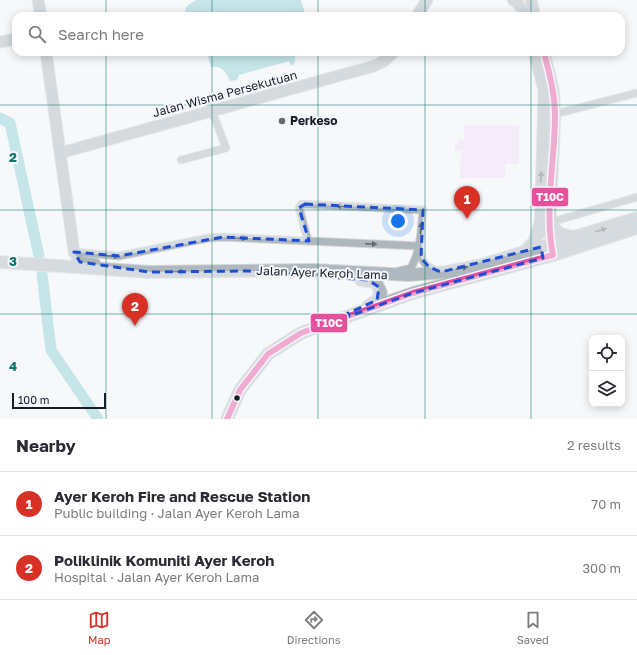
<!DOCTYPE html>
<meta charset="utf-8">
<style>
:root{--surface:#fff;--page:#f2f2f3;--text:#2b2b33;--muted:#7c7c81;--line:#e1e1e2;--accent:#d93025}
body{margin:0;font-family:"Golos Text",sans-serif;background:var(--page);color:var(--text)}
.controls{position:absolute;right:12px;bottom:12px;display:grid;overflow:hidden;border-radius:8px;box-shadow:0 2px 10px #0003}
.controls button{width:36px;height:36px;display:grid;place-items:center;padding:0;border:0;border-bottom:1px solid var(--line);background:var(--surface);color:var(--text);font:20px sans-serif}
.scale{position:absolute;left:12px;bottom:10px;width:94px;box-sizing:border-box;padding-left:4px;border:2px solid #181d25;border-top:0;font-size:11px;line-height:14px;white-space:nowrap;color:#181d25;-webkit-text-stroke:3px #f4f7fc;paint-order:stroke}
.you{position:absolute;left:398px;top:221px;width:14px;height:14px;margin:-10px;border:3px solid #fff;border-radius:50%;background:#1a73e8;box-shadow:0 0 0 6px #1a73e833}
.badge{display:grid;place-items:center;width:26px;height:26px;border-radius:50%;background:var(--accent);color:#fff;font-size:13px;font-weight:700}
.pin{position:absolute;translate:-50% -33px;filter:drop-shadow(0 1px 2px #0008)}
.pin::after{content:'';position:absolute;top:21px;width:14px;height:12px;background:inherit;clip-path:polygon(0 0,100% 0,50% 100%)}
.list{margin:0;padding:0;list-style:none}
h2{display:flex;justify-content:space-between;align-items:center;height:52px;margin:0;padding:0 16px;font-size:17px}
h2 small{font-size:13px;font-weight:400;color:var(--muted)}
.list li{display:grid;grid-template-columns:26px 1fr auto;gap:12px;align-items:center;box-sizing:border-box;height:64px;padding:0 16px;border-top:1px solid var(--line)}
.list b{display:block;font-size:15px;white-space:nowrap}
.list p{margin:0;font-size:13px;white-space:nowrap;color:var(--muted)}
.list em{font-size:13px;font-style:normal;color:var(--muted)}
.icon{flex:none;width:22px;height:22px;fill:none;stroke:currentColor;stroke-width:2;stroke-linecap:round;stroke-linejoin:round}
.map{position:relative;flex:none;width:637px;height:419px;overflow:hidden}
.search{position:absolute;background:var(--surface);box-shadow:0 2px 10px #0003;left:12px;right:12px;top:12px;height:44px;display:flex;align-items:center;gap:10px;box-sizing:border-box;padding:0 14px;border-radius:12px;color:var(--muted);font-size:15px}
.sheet{height:180px;background:var(--surface)}
nav{display:flex;justify-content:space-around;align-items:center;box-sizing:border-box;height:56px;border-top:1px solid var(--line);background:var(--surface);font-size:11px;color:var(--muted)}
nav a{display:grid;justify-items:center;gap:2px}
nav .on{color:var(--accent)}
.map>svg:first-child{display:block}
.green{fill:#f1ddf9}
.water{fill:#89cfd5}
.lines{fill:none;stroke-linecap:round;stroke-linejoin:round}
.river{stroke:#89cfd5;stroke-width:11}
.street-casing{stroke:#d3d5d7;stroke-width:9}
.secondary-casing{stroke:#d3d5d7;stroke-width:13}
.primary-casing{stroke:#d3d5d7;stroke-width:14}
.street{stroke:#aeb7bc;stroke-width:7}
.secondary{stroke:#acb6bb;stroke-width:11}
.primary{stroke:#afb8be;stroke-width:12}
.bus-1-casing{stroke:#f4f7fc;stroke-width:9}
.bus-1{stroke:#e6509d;stroke-width:6}
.oneway{fill:#626a70}
.oneway2{fill:#636a70}
.oneway3{fill:#646a72}
.marked{fill:none;stroke:#1d4ed8;stroke-width:3;stroke-dasharray:8 5;stroke-linejoin:round}
.grid{fill:none;stroke:#0f766e;stroke-width:1;stroke-opacity:0.55}
.poi-dot{fill:#666a70;stroke:#f4f7fc;stroke-width:1.5}
.bus-dot{fill:#181d25;stroke:#f4f7fc;stroke-width:1.5}
.labels{text-anchor:middle;stroke-width:4;stroke-linejoin:round;paint-order:stroke}
.street-label{font-size:12px;fill:#181d25;stroke:#f4f7fc}
.poi-label{font-size:12px;font-weight:bold;fill:#181d25;stroke:#f4f7fc;text-anchor:start}
.grid-label{font-size:13px;text-anchor:middle;font-weight:bold;fill:#0f766e;stroke:#f4f7fc;stroke-width:4;stroke-linejoin:round;paint-order:stroke}
.line-badge{stroke:#f4f7fc;stroke-width:1.5}
.badge-label{font-size:11px;text-anchor:middle;font-weight:bold;fill:#fff}
</style>
<div class="map">
<svg width="637" height="419" viewBox="0 0 637 419">
<rect width="100%" height="100%" fill="#f6f8fa"/>
<path class="green" d="M 464,125 L 519,125 L 519,164 L 505,164 L 505,178 L 460,178 L 461,151 L 455,151 L 455,144 L 458,143 L 458,140 L 464,140 Z"/>
<g class="water">
<path d="M 197,0 L 301,0 L 306,16 L 186,16 C 183,6 189,4 197,0 Z"/>
<path d="M 197,52 L 296,52 L 294,64 L 291,66 L 289,61 L 286,62 L 239,75 L 237,80 L 230,81 C 226,72 222,65 211,67 L 207,53 L 198,55 Z"/>
</g>
<g class="lines">
<g class="river">
<path d="M 0,118 L 10,123 L 39,256"/>
<path d="M 42,274 L 51,350 L 98,419"/>
</g>
<defs>
<g id="street">
<path d="M 555,114 L 637,93"/>
<path d="M 181,160 L 226,148 L 212,111"/>
<path d="M 548,223 L 637,197"/>
<path d="M 308,241 L 299,208 L 302,204 L 423,210 C 421,229 421,250 411,268 L 399,271"/>
<path d="M 420,250 C 421,262 426,266 437,271"/>
<path d="M 74,252 L 119,256 L 208,238 L 223,237 L 419,246"/>
</g>
<g id="secondary">
<path d="M 38,0 L 41,16"/>
<path d="M 513,0 L 517,2 L 526,16"/>
<path d="M 531,0 L 535,16"/>
<path d="M 417,16 L 427,0"/>
<path d="M 0,42 L 16,39"/>
<path d="M 46,52 L 74,252 L 80,262 L 95,264"/>
<path d="M 534,52 L 544,90 L 540,233"/>
<path d="M 544,52 L 553,88 L 555,114 L 550,222 L 552,252"/>
<path d="M 60,153 L 374,66 L 384,61 L 394,52"/>
</g>
<g id="primary">
<path d="M 550,224 L 560,234 L 574,237"/>
<path d="M 524,252 L 534,242 L 540,225"/>
<path d="M 0,262 L 149,272 L 313,270 L 409,275 L 446,272 L 481,265 L 637,218"/>
<path d="M 361,280 L 376,282 L 381,293 L 377,300 L 368,306"/>
<path d="M 227,419 L 240,390 L 268,354 L 301,333 L 413,293 L 553,255 L 637,228"/>
</g>
</defs>
<use href="#street" class="street-casing"/>
<use href="#secondary" class="secondary-casing"/>
<use href="#primary" class="primary-casing"/>
<use href="#street" class="street"/>
<use href="#secondary" class="secondary"/>
<use href="#primary" class="primary"/>
<defs>
<path id="bus-1" d="M 227,419 L 240,390 L 268,354 L 301,333 L 413,293 L 553,255 C 544,210 555,161 555,115 C 555,93 549,73 544,52"/>
</defs>
<use href="#bus-1" class="bus-1-casing"/>
<use href="#bus-1" class="bus-1"/>
</g>
<defs><path id="oneway-solid" d="M-6-.8H1V-3.2L6.5 0L1 3.2V.8H-6Z"/></defs>
<use class="oneway" href="#oneway-solid" transform="translate(541 177) rotate(-88)"/>
<g class="oneway2">
<use href="#oneway-solid" transform="translate(342 206) rotate(-177)"/>
<use href="#oneway-solid" transform="translate(421 228) rotate(-84)"/>
<use href="#oneway-solid" transform="translate(241 238) rotate(2)"/>
<use href="#oneway-solid" transform="translate(371 244) rotate(2)"/>
<use href="#oneway-solid" transform="translate(113 256) rotate(3)"/>
</g>
<g class="oneway3">
<use href="#oneway-solid" transform="translate(601 230) rotate(-18)"/>
<use href="#oneway-solid" transform="translate(462 268) rotate(-11)"/>
<use href="#oneway-solid" transform="translate(179 272)"/>
</g>
<path d="M0 0H637V419H0ZM 305,204 L 423,210 L 421,258 L 429,267 L 441,272 L 541,247 L 543,258 L 413,293 L 316,328 L 377,300 L 379,287 L 368,280 L 249,271 L 149,272 L 80,262 L 74,252 L 119,256 L 223,237 L 309,241 L 299,208 Z" fill="#f6f8fa" fill-opacity=".55" fill-rule="evenodd"/>
<path class="marked" d="M 305,204 L 423,210 L 421,258 L 429,267 L 441,272 L 541,247 L 543,258 L 413,293 L 316,328 L 377,300 L 379,287 L 368,280 L 249,271 L 149,272 L 80,262 L 74,252 L 119,256 L 223,237 L 309,241 L 299,208 Z"/>
<path class="grid" d="M 106,0 L 106,16M 212,0 L 212,16M 318,0 L 318,16M 425,0 L 425,16M 531,0 L 531,16M 106,52 L 106,419M 212,52 L 212,419M 318,52 L 318,419M 425,52 L 425,419M 531,52 L 531,419M 0,105 L 637,105M 0,210 L 637,210M 0,314 L 637,314"/>
<circle class="poi-dot" cx="282" cy="121" r="4"/>
<circle class="bus-dot" cx="237" cy="398" r="3.5"/>
<g class="labels">
<g class="street-label">
<text transform="translate(225 94) rotate(-15)" y="4">Jalan Wisma Persekutuan</text>
<text transform="translate(322 273) rotate(2)" y="4">Jalan Ayer Keroh Lama</text>
</g>
<g class="poi-label">
<text x="290" y="125">Perkeso</text>
</g>
</g>
<g class="grid-label">
<text x="13" y="162">2</text>
<text x="13" y="266">3</text>
<text x="13" y="371">4</text>
</g>
<g class="line-badge">
<rect x="531" y="187" width="38" height="20" rx="4" fill="#e6509d"/>
<rect x="310" y="313" width="38" height="20" rx="4" fill="#e6509d"/>
</g>
<g class="badge-label">
<text x="550" y="201">T10C</text>
<text x="329" y="327">T10C</text>
</g>
</svg>
<div class="controls">
<button><svg class="icon" aria-label="locate" viewBox="0 0 24 24"><circle cx="12" cy="12" r="6"/><path d="M12 2v4M12 18v4M2 12h4M18 12h4"/></svg></button>
<button><svg class="icon" aria-label="layers" viewBox="0 0 24 24"><path d="M12 4l9 5-9 5-9-5zM3 14l9 5 9-5"/></svg></button>
</div>
<div class="scale">100 m</div>
<div class="you"></div>
<div class="pin badge" style="left:467px;top:219px">1</div>
<div class="pin badge" style="left:135px;top:326px">2</div>
<div class="search"><svg class="icon" aria-label="search" viewBox="0 0 24 24"><circle cx="10" cy="10" r="6"/><path d="M15 15l6 6"/></svg>Search here</div>
</div>
<section class="sheet">
<h2>Nearby<small>2 results</small></h2>
<ul class="list">
<li><span class="badge">1</span><div><b>Ayer Keroh Fire and Rescue Station</b><p>Public building · Jalan Ayer Keroh Lama</p></div><em>70 m</em></li>
<li><span class="badge">2</span><div><b>Poliklinik Komuniti Ayer Keroh</b><p>Hospital · Jalan Ayer Keroh Lama</p></div><em>300 m</em></li>
</ul>
</section>
<nav>
<a class="on"><svg class="icon" aria-label="map" viewBox="0 0 24 24"><path d="M3 6l6-2 6 2 6-2v14l-6 2-6-2-6 2zM9 4v14M15 6v14"/></svg>Map</a>
<a><svg class="icon" aria-label="directions" viewBox="0 0 24 24"><path d="M12 3l9 9-9 9-9-9zM9 14v-3h6M13 9l2 2-2 2"/></svg>Directions</a>
<a><svg class="icon" aria-label="saved" viewBox="0 0 24 24"><path d="M7 4h10v16l-5-4-5 4z"/></svg>Saved</a>
</nav>
